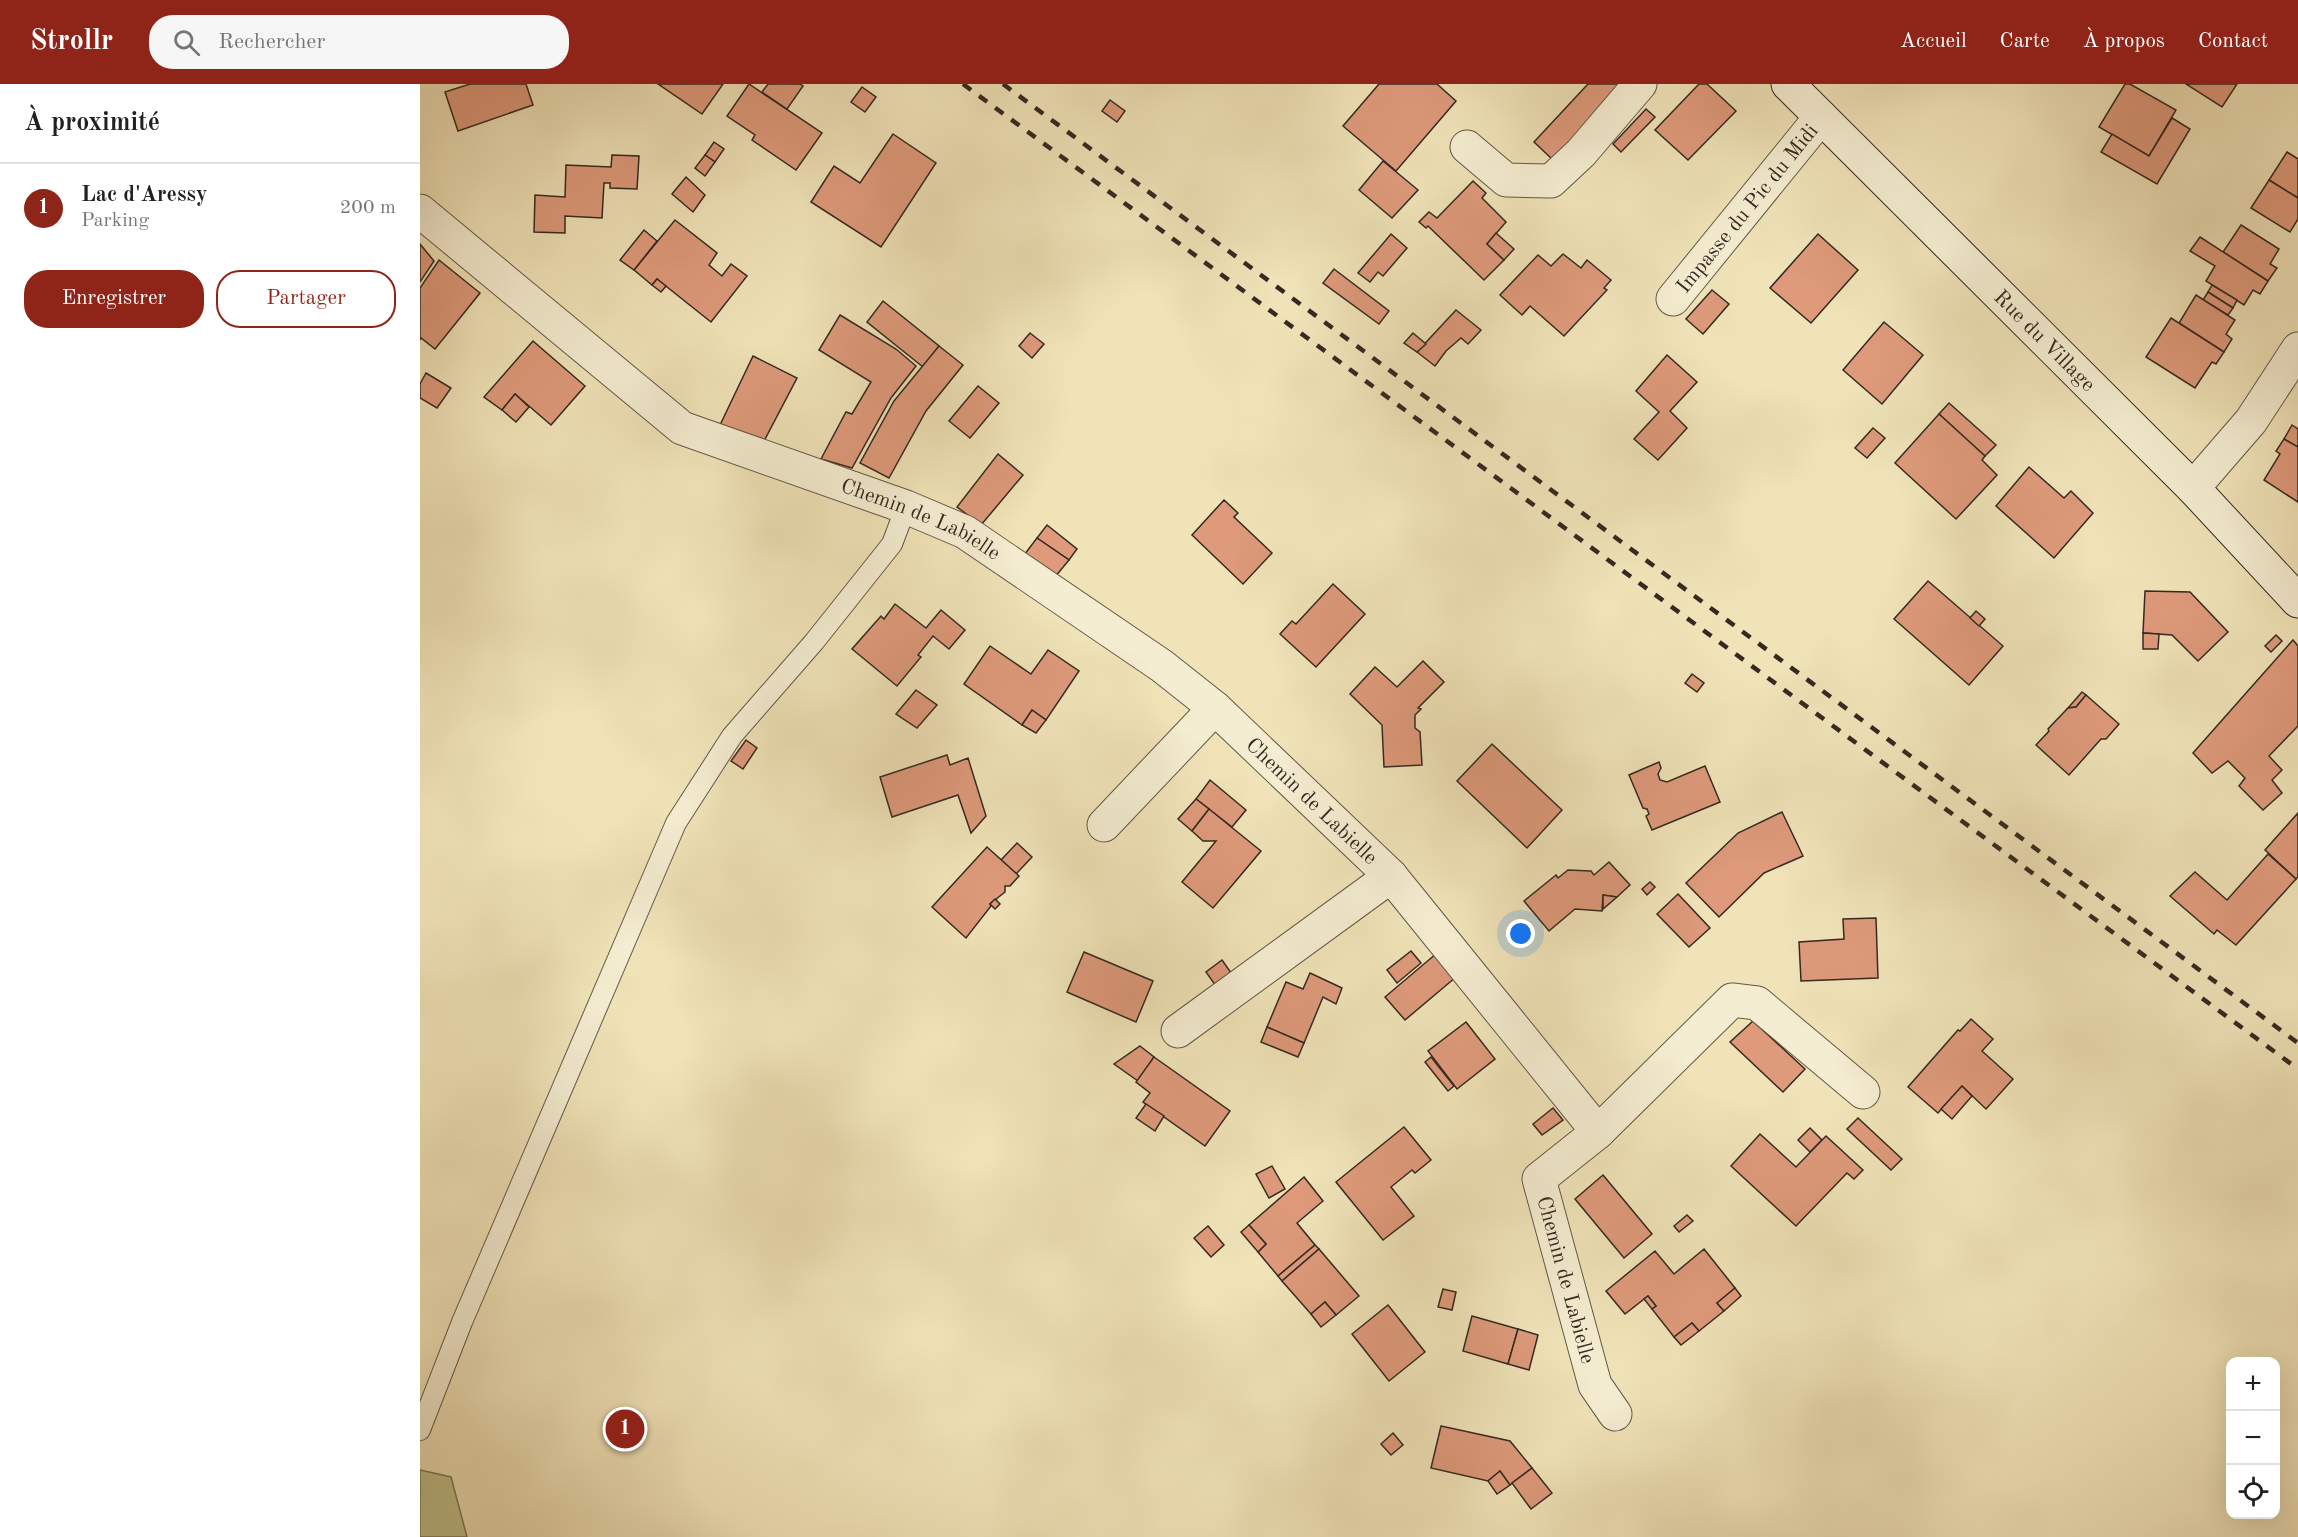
<!DOCTYPE html>
<html lang="fr">
<meta charset="utf-8">
<style>
:root{--surface:#fff;--page:#f6f6f6;--text:#202124;--muted:#757577;--line:#e0e0e0;--accent:#8f2418}
body{margin:0;font-family:"Old Standard TT",serif;background:var(--page);color:var(--text)}
.controls{position:absolute;right:18px;bottom:18px;display:grid;overflow:hidden;border-radius:12px;box-shadow:0 6px 24px #0002}
.controls button{width:54px;height:54px;display:grid;place-items:center;padding:0;border:0;border-bottom:2px solid var(--line);background:var(--surface);color:var(--text);font:30px sans-serif}
.you{position:absolute;left:1101px;top:850px;width:21px;height:21px;margin:-15px;border:4px solid #fff;border-radius:50%;background:#1a73e8;box-shadow:0 0 0 9px #1a73e833}
.badge{display:grid;place-items:center;width:39px;height:39px;border-radius:50%;background:var(--accent);color:#fff;font-size:20px;font-weight:700}
.pin{position:absolute;translate:-50% -50%;border:3px solid #fff;box-shadow:0 2px 6px #0006}
.list{margin:0;padding:0;list-style:none}
h2{display:flex;justify-content:space-between;align-items:center;height:78px;margin:0;padding:0 24px;font-size:26px}
h2 small{font-size:20px;font-weight:400;color:var(--muted)}
.list li{display:grid;grid-template-columns:39px 1fr auto;gap:18px;align-items:center;box-sizing:border-box;height:90px;padding:0 24px;border-top:2px solid var(--line)}
.list b{display:block;font-size:22px;white-space:nowrap}
.list p{margin:0;font-size:20px;white-space:nowrap;color:var(--muted)}
.list em{font-size:20px;font-style:normal;color:var(--muted)}
.actions{display:flex;gap:12px;padding:18px 24px}
.actions a{flex:1;padding:14px 0;border:2px solid var(--accent);border-radius:24px;text-align:center;font-size:21px;color:var(--accent)}
.actions .main{background:var(--accent);color:#fff}
.icon{flex:none;width:33px;height:33px;fill:none;stroke:currentColor;stroke-width:2;stroke-linecap:round;stroke-linejoin:round}
.map{position:relative;flex:none;width:1878px;height:1453px;overflow:hidden}
header{display:flex;align-items:center;gap:36px;box-sizing:border-box;height:84px;padding:0 30px;background:var(--accent);color:#fff}
header strong{font-size:28px}
nav{display:flex;gap:33px;margin-inline-start:auto;font-size:21px}
.search{width:420px;height:54px;background:var(--page);display:flex;align-items:center;gap:15px;box-sizing:border-box;padding:0 21px;border-radius:24px;color:var(--muted);font-size:22px}
main{display:flex}
aside{flex:1;background:var(--surface)}
.map>svg:first-child{display:block}
.green{fill:#c0c28a;stroke:#7a7656;stroke-width:1.5}
.building{fill:#de9a7b;stroke:#342921;stroke-width:1.5}
.lines{fill:none;stroke-linecap:round;stroke-linejoin:round}
.service-casing{stroke:#635847;stroke-width:22}
.minor-casing{stroke:#635847;stroke-width:35}
.secondary-casing{stroke:#342921;stroke-width:35}
.service{stroke:#f5edd1;stroke-width:20}
.minor{stroke:#f5edd1;stroke-width:33}
.secondary{stroke:#f5edd1;stroke-width:33}
.rail{stroke:#342921;stroke-width:4.5;stroke-dasharray:10 10;stroke-linecap:butt}
.labels{text-anchor:middle;stroke-width:4.5;stroke-linejoin:round;paint-order:stroke}
.street-label{font-size:21px;fill:#342921;stroke:#f5edd1}
</style>
<header>
<strong>Strollr</strong>
<div class="search"><svg class="icon" aria-label="search" viewBox="0 0 24 24"><circle cx="10" cy="10" r="6"/><path d="M15 15l6 6"/></svg>Rechercher</div>
<nav><a>Accueil</a><a>Carte</a><a>À propos</a><a>Contact</a></nav>
</header>
<main>
<aside>
<h2>À proximité<small></small></h2>
<ul class="list">
<li><span class="badge">1</span><div><b>Lac d'Aressy</b><p>Parking</p></div><em>200 m</em></li>
</ul>
<div class="actions"><a class="main">Enregistrer</a><a>Partager</a></div>
</aside>
<div class="map">
<svg width="1878" height="1453" viewBox="0 0 1878 1453">
<rect width="100%" height="100%" fill="#f0e3b8"/>
<filter id="stains"><feTurbulence type="fractalNoise" baseFrequency=".00333" numOctaves="4"/><feColorMatrix values="0 0 0 0 .2 0 0 0 0 .09 0 0 0 0 .02 0 0 0 .5 -.17"/></filter>
<radialGradient id="worn" r=".72"><stop offset=".6" stop-color="#630" stop-opacity="0"/><stop offset="1" stop-color="#630" stop-opacity=".3"/></radialGradient>
<path class="green" d="M 0,1386 L 31,1393 L 47,1453 L 0,1453 Z"/>
<g class="building">
<path d="M 50,0 L 106,0 L 113,21 L 38,47 L 25,8 Z"/>
<path d="M 238,0 L 303,0 L 282,30 Z"/>
<path d="M 329,0 L 402,49 L 376,86 L 332,56 L 335,51 L 307,32 Z"/>
<path d="M 348,0 L 380,0 L 383,2 L 367,25 L 342,8 Z"/>
<path d="M 959,0 L 1017,0 L 1036,17 L 976,87 L 923,42 Z"/>
<path d="M 1168,0 L 1207,0 L 1133,76 L 1114,58 Z"/>
<path d="M 1279,0 L 1287,0 L 1316,27 L 1268,76 L 1235,46 Z"/>
<path d="M 1705,0 L 1710,0 L 1756,26 L 1729,72 L 1679,43 Z"/>
<path d="M 1766,0 L 1817,0 L 1802,23 Z"/>
<path d="M 442,3 L 456,13 L 445,28 L 431,18 Z"/>
<path d="M 690,16 L 705,27 L 697,38 L 682,27 Z"/>
<path d="M 1226,25 L 1235,33 L 1201,68 L 1193,60 Z"/>
<path d="M 1752,34 L 1770,45 L 1737,100 L 1681,68 L 1692,50 L 1729,72 Z"/>
<path d="M 473,50 L 516,79 L 461,163 L 391,118 L 414,82 L 440,99 Z"/>
<path d="M 294,58 L 304,65 L 295,78 L 285,71 Z"/>
<path d="M 1867,68 L 1878,75 L 1878,114 L 1849,96 Z"/>
<path d="M 192,71 L 219,72 L 217,105 L 190,104 L 190,99 L 184,99 L 182,134 L 145,132 L 145,149 L 114,148 L 115,111 L 145,113 L 146,81 L 191,83 Z"/>
<path d="M 285,71 L 295,78 L 285,92 L 275,84 Z"/>
<path d="M 963,77 L 998,106 L 972,134 L 939,106 Z"/>
<path d="M 266,93 L 285,111 L 273,128 L 252,110 Z"/>
<path d="M 1849,96 L 1878,114 L 1878,135 L 1870,148 L 1831,124 Z"/>
<path d="M 1053,97 L 1066,109 L 1062,114 L 1086,138 L 1067,160 L 1084,176 L 1064,196 L 1008,142 L 1006,144 L 999,138 L 1009,128 L 1017,134 Z"/>
<path d="M 255,136 L 297,169 L 289,181 L 302,192 L 311,180 L 327,192 L 291,238 L 237,195 L 232,201 L 214,186 Z"/>
<path d="M 1821,141 L 1859,165 L 1850,180 L 1857,184 L 1848,197 L 1803,168 Z"/>
<path d="M 224,146 L 237,157 L 214,186 L 200,176 Z"/>
<path d="M 1076,149 L 1094,165 L 1084,176 L 1067,160 Z"/>
<path d="M 971,150 L 987,164 L 963,192 L 958,188 L 950,198 L 938,189 Z"/>
<path d="M 1398,150 L 1438,186 L 1391,239 L 1350,204 Z"/>
<path d="M 1780,153 L 1848,197 L 1840,210 L 1833,206 L 1824,221 L 1786,197 L 1795,182 L 1770,167 Z"/>
<path d="M 0,160 L 14,177 L 0,198 Z"/>
<path d="M 1143,170 L 1161,184 L 1167,176 L 1191,196 L 1184,204 L 1187,206 L 1144,252 L 1110,222 L 1102,231 L 1080,211 L 1118,171 L 1131,182 Z"/>
<path d="M 19,176 L 60,209 L 15,265 L 1,254 L 0,256 L 0,204 Z"/>
<path d="M 914,185 L 969,227 L 959,240 L 903,199 Z"/>
<path d="M 237,195 L 246,202 L 241,208 L 232,201 Z"/>
<path d="M 1792,201 L 1817,216 L 1813,224 L 1788,208 Z"/>
<path d="M 1292,206 L 1309,220 L 1283,250 L 1266,235 Z"/>
<path d="M 1788,208 L 1813,224 L 1808,231 L 1783,216 Z"/>
<path d="M 1776,211 L 1815,236 L 1806,250 L 1812,255 L 1804,268 L 1759,239 Z"/>
<path d="M 463,217 L 519,262 L 503,283 L 447,238 Z"/>
<path d="M 1036,226 L 1061,246 L 1048,260 L 1041,254 L 1026,267 L 1015,282 L 997,268 Z"/>
<path d="M 420,231 L 476,265 L 496,282 L 471,314 L 432,384 L 401,375 L 426,328 L 432,330 L 451,298 L 399,266 Z"/>
<path d="M 1751,234 L 1804,268 L 1796,280 L 1792,278 L 1775,304 L 1726,273 Z"/>
<path d="M 1464,238 L 1503,271 L 1462,320 L 1423,286 Z"/>
<path d="M 610,249 L 624,260 L 612,274 L 599,262 Z"/>
<path d="M 993,249 L 1006,260 L 997,268 L 984,259 Z"/>
<path d="M 113,257 L 165,302 L 131,341 L 95,310 L 82,326 L 64,313 Z"/>
<path d="M 519,262 L 543,281 L 506,327 L 469,394 L 440,379 L 474,317 Z"/>
<path d="M 1247,271 L 1277,298 L 1250,327 L 1267,344 L 1238,376 L 1214,355 L 1239,328 L 1216,307 Z"/>
<path d="M 333,272 L 377,294 L 344,357 L 300,341 Z"/>
<path d="M 6,289 L 31,304 L 17,324 L 0,314 L 0,300 Z"/>
<path d="M 558,302 L 579,319 L 550,354 L 529,337 Z"/>
<path d="M 95,310 L 109,323 L 96,338 L 82,326 Z"/>
<path d="M 1529,319 L 1576,361 L 1565,372 L 1519,330 Z"/>
<path d="M 1519,330 L 1565,372 L 1562,376 L 1577,391 L 1536,435 L 1475,379 Z"/>
<path d="M 1872,341 L 1878,345 L 1878,363 L 1864,355 Z"/>
<path d="M 1453,344 L 1465,354 L 1447,374 L 1435,364 Z"/>
<path d="M 1864,355 L 1878,363 L 1878,418 L 1844,396 L 1860,370 L 1856,367 Z"/>
<path d="M 578,370 L 603,391 L 561,441 L 537,423 Z"/>
<path d="M 1609,383 L 1644,414 L 1651,407 L 1673,429 L 1634,474 L 1576,422 Z"/>
<path d="M 804,416 L 818,429 L 814,433 L 852,469 L 823,500 L 772,451 Z"/>
<path d="M 627,441 L 657,465 L 649,476 L 617,454 Z"/>
<path d="M 617,454 L 649,476 L 635,493 L 604,471 Z"/>
<path d="M 1508,497 L 1583,562 L 1549,601 L 1474,535 Z"/>
<path d="M 913,500 L 945,530 L 896,583 L 860,550 L 872,537 L 876,540 Z"/>
<path d="M 1725,507 L 1770,508 L 1808,548 L 1778,577 L 1752,551 L 1723,549 Z"/>
<path d="M 475,520 L 506,544 L 521,526 L 545,546 L 529,565 L 513,552 L 498,571 L 501,573 L 477,602 L 432,565 L 461,532 L 464,535 Z"/>
<path d="M 1556,527 L 1565,535 L 1559,542 L 1550,534 Z"/>
<path d="M 1723,549 L 1739,550 L 1738,565 L 1723,565 Z"/>
<path d="M 1856,551 L 1862,557 L 1851,568 L 1845,562 Z"/>
<path d="M 1873,556 L 1878,562 L 1878,642 L 1849,672 L 1862,686 L 1852,696 L 1862,709 L 1843,726 L 1819,702 L 1825,694 L 1808,677 L 1792,689 L 1773,669 Z"/>
<path d="M 570,562 L 611,590 L 628,566 L 659,587 L 626,636 L 612,626 L 602,641 L 544,600 Z"/>
<path d="M 1003,577 L 1024,598 L 998,624 L 1001,625 L 995,631 L 995,644 L 1000,648 L 1002,681 L 964,683 L 962,641 L 930,610 L 955,583 L 977,603 Z"/>
<path d="M 1272,590 L 1284,599 L 1277,608 L 1265,599 Z"/>
<path d="M 496,606 L 517,621 L 497,644 L 476,630 Z"/>
<path d="M 1662,608 L 1666,611 L 1656,623 L 1648,624 Z"/>
<path d="M 1666,611 L 1699,640 L 1686,655 L 1681,655 L 1649,691 L 1616,661 L 1629,647 L 1628,645 L 1648,624 L 1656,623 Z"/>
<path d="M 612,626 L 626,636 L 616,649 L 602,641 Z"/>
<path d="M 326,656 L 337,664 L 323,685 L 311,677 Z"/>
<path d="M 1072,660 L 1142,726 L 1107,764 L 1037,697 Z"/>
<path d="M 527,671 L 530,681 L 548,674 L 566,732 L 551,749 L 538,711 L 472,733 L 460,693 Z"/>
<path d="M 1239,678 L 1241,684 L 1238,690 L 1240,696 L 1247,698 L 1285,682 L 1300,718 L 1232,746 L 1226,732 L 1229,730 L 1227,725 L 1223,724 L 1209,691 Z"/>
<path d="M 790,696 L 826,726 L 812,743 L 776,715 Z"/>
<path d="M 776,715 L 789,725 L 772,747 L 758,735 Z"/>
<path d="M 789,725 L 841,767 L 793,824 L 762,798 L 796,757 L 783,757 L 772,747 Z"/>
<path d="M 1362,728 L 1383,772 L 1344,789 L 1299,833 L 1266,799 L 1318,749 Z"/>
<path d="M 1878,729 L 1878,793 L 1876,795 L 1845,766 Z"/>
<path d="M 597,759 L 612,773 L 596,790 L 581,776 Z"/>
<path d="M 567,763 L 599,792 L 590,802 L 585,802 L 585,808 L 570,820 L 571,822 L 546,854 L 512,823 Z"/>
<path d="M 1848,770 L 1876,795 L 1816,861 L 1797,846 L 1794,850 L 1750,812 L 1775,788 L 1807,816 Z"/>
<path d="M 1189,778 L 1210,801 L 1197,813 L 1183,811 L 1182,827 L 1155,825 L 1129,847 L 1104,817 L 1136,791 L 1138,794 L 1148,786 L 1171,787 L 1174,791 Z"/>
<path d="M 1230,798 L 1235,803 L 1227,811 L 1222,805 Z"/>
<path d="M 1258,810 L 1290,844 L 1269,863 L 1237,830 Z"/>
<path d="M 1183,811 L 1197,813 L 1183,825 Z"/>
<path d="M 575,815 L 580,820 L 575,825 L 570,820 Z"/>
<path d="M 1456,834 L 1458,894 L 1381,897 L 1379,858 L 1424,855 L 1423,835 Z"/>
<path d="M 991,867 L 1001,879 L 977,899 L 967,886 Z"/>
<path d="M 664,868 L 733,897 L 716,938 L 647,908 Z"/>
<path d="M 1017,869 L 1036,893 L 985,936 L 965,913 Z"/>
<path d="M 802,876 L 814,893 L 798,905 L 786,888 Z"/>
<path d="M 890,889 L 922,904 L 916,920 L 903,913 L 884,959 L 847,943 L 866,898 L 883,905 Z"/>
<path d="M 1551,935 L 1573,955 L 1562,967 L 1593,995 L 1566,1025 L 1542,1002 L 1518,1029 L 1488,1003 L 1538,946 L 1540,947 Z"/>
<path d="M 1333,937 L 1385,985 L 1363,1008 L 1310,958 Z"/>
<path d="M 1046,938 L 1075,975 L 1037,1005 L 1008,967 Z"/>
<path d="M 847,943 L 884,959 L 878,973 L 841,958 Z"/>
<path d="M 720,962 L 734,973 L 718,997 L 694,980 Z"/>
<path d="M 734,973 L 810,1027 L 785,1062 L 723,1018 L 730,1009 L 716,998 Z"/>
<path d="M 1011,973 L 1034,1002 L 1028,1007 L 1005,978 Z"/>
<path d="M 1542,1002 L 1552,1012 L 1532,1035 L 1521,1025 Z"/>
<path d="M 726,1020 L 744,1032 L 735,1047 L 716,1034 Z"/>
<path d="M 1133,1024 L 1143,1036 L 1122,1051 L 1113,1040 Z"/>
<path d="M 1438,1034 L 1482,1075 L 1471,1086 L 1427,1045 Z"/>
<path d="M 984,1043 L 1011,1076 L 995,1089 L 992,1086 L 971,1103 L 994,1132 L 963,1156 L 916,1098 Z"/>
<path d="M 1390,1044 L 1402,1056 L 1390,1068 L 1378,1056 Z"/>
<path d="M 1340,1050 L 1376,1083 L 1406,1052 L 1443,1086 L 1434,1095 L 1427,1089 L 1376,1142 L 1311,1082 Z"/>
<path d="M 852,1082 L 865,1105 L 849,1114 L 836,1090 Z"/>
<path d="M 1183,1091 L 1232,1150 L 1204,1174 L 1155,1115 Z"/>
<path d="M 884,1093 L 903,1117 L 877,1139 L 895,1161 L 858,1192 L 838,1168 L 846,1160 L 829,1141 Z"/>
<path d="M 1267,1131 L 1273,1137 L 1259,1148 L 1254,1142 Z"/>
<path d="M 829,1141 L 846,1160 L 838,1168 L 821,1148 Z"/>
<path d="M 788,1142 L 804,1161 L 791,1173 L 774,1154 Z"/>
<path d="M 895,1161 L 899,1165 L 862,1197 L 858,1192 Z"/>
<path d="M 899,1165 L 939,1212 L 916,1231 L 905,1218 L 891,1230 L 862,1197 Z"/>
<path d="M 1284,1165 L 1315,1204 L 1297,1219 L 1304,1227 L 1279,1247 L 1272,1239 L 1254,1253 L 1232,1225 L 1236,1222 L 1228,1212 L 1205,1230 L 1186,1207 L 1235,1167 L 1254,1190 Z"/>
<path d="M 1315,1204 L 1321,1212 L 1304,1227 L 1297,1219 Z"/>
<path d="M 1023,1205 L 1036,1208 L 1032,1226 L 1018,1223 Z"/>
<path d="M 1228,1212 L 1236,1222 L 1232,1225 L 1224,1215 Z"/>
<path d="M 905,1218 L 916,1231 L 901,1243 L 891,1230 Z"/>
<path d="M 968,1221 L 1005,1268 L 969,1297 L 932,1250 Z"/>
<path d="M 1052,1232 L 1098,1245 L 1088,1280 L 1043,1267 Z"/>
<path d="M 1272,1239 L 1279,1247 L 1261,1261 L 1254,1253 Z"/>
<path d="M 1098,1245 L 1118,1251 L 1109,1286 L 1088,1280 Z"/>
<path d="M 1021,1342 L 1090,1357 L 1112,1384 L 1090,1401 L 1080,1387 L 1068,1397 L 1011,1384 Z"/>
<path d="M 973,1349 L 983,1361 L 971,1371 L 961,1360 Z"/>
<path d="M 1112,1384 L 1132,1409 L 1111,1425 L 1092,1399 Z"/>
<path d="M 1080,1387 L 1090,1401 L 1077,1410 L 1068,1397 Z"/>
</g>
<g class="lines">
<defs>
<path id="service" d="M 0,1346 L 42,1238 L 256,739 L 312,652 L 394,558 L 472,460 L 486,423"/>
<g id="minor">
<path d="M 1047,63 L 1086,96 L 1131,97 L 1161,69 L 1220,0"/>
<path id="s1" d="M 0,127 L 262,344 L 486,423 L 545,448 L 742,582 L 795,624 L 971,792 L 1178,1048 L 1119,1095 L 1175,1301 L 1195,1330"/>
<path id="s2" d="M 1253,215 L 1401,33"/>
<path d="M 1773,404 L 1831,337 L 1878,265"/>
<path d="M 684,741 L 795,624"/>
<path d="M 758,947 L 971,792"/>
<path d="M 1178,1048 L 1312,916 L 1337,919 L 1443,1008"/>
</g>
<g id="secondary">
<path id="s3" d="M 1368,0 L 1773,404 L 1878,517"/>
</g>
</defs>
<use href="#service" class="service-casing"/>
<use href="#minor" class="minor-casing"/>
<use href="#secondary" class="secondary-casing"/>
<use href="#service" class="service"/>
<use href="#minor" class="minor"/>
<use href="#secondary" class="secondary"/>
<g class="rail">
<path d="M 543,0 L 1878,985"/>
<path d="M 583,0 L 1878,959"/>
</g>
</g>
<g class="labels">
<g class="street-label">
<text dy="7" stroke="none"><textPath href="#s2" startOffset="117">Impasse du Pic du Midi</textPath></text>
<text dy="7" stroke="none"><textPath href="#s3" startOffset="363">Rue du Village</textPath></text>
<text dy="7" stroke="none"><textPath href="#s1" startOffset="596">Chemin de Labielle</textPath></text>
<text dy="7" stroke="none"><textPath href="#s1" startOffset="1082">Chemin de Labielle</textPath></text>
<text dy="7" stroke="none"><textPath href="#s1" startOffset="1700">Chemin de Labielle</textPath></text>
</g>
</g>
<rect width="100%" height="100%" filter="url(#stains)"/>
<rect width="100%" height="100%" fill="url(#worn)"/>
</svg>
<div class="controls">
<button>+</button>
<button>−</button>
<button><svg class="icon" aria-label="locate" viewBox="0 0 24 24"><circle cx="12" cy="12" r="6"/><path d="M12 2v4M12 18v4M2 12h4M18 12h4"/></svg></button>
</div>
<div class="you"></div>
<div class="pin badge" style="left:205px;top:1345px">1</div>
</div>
</main>
